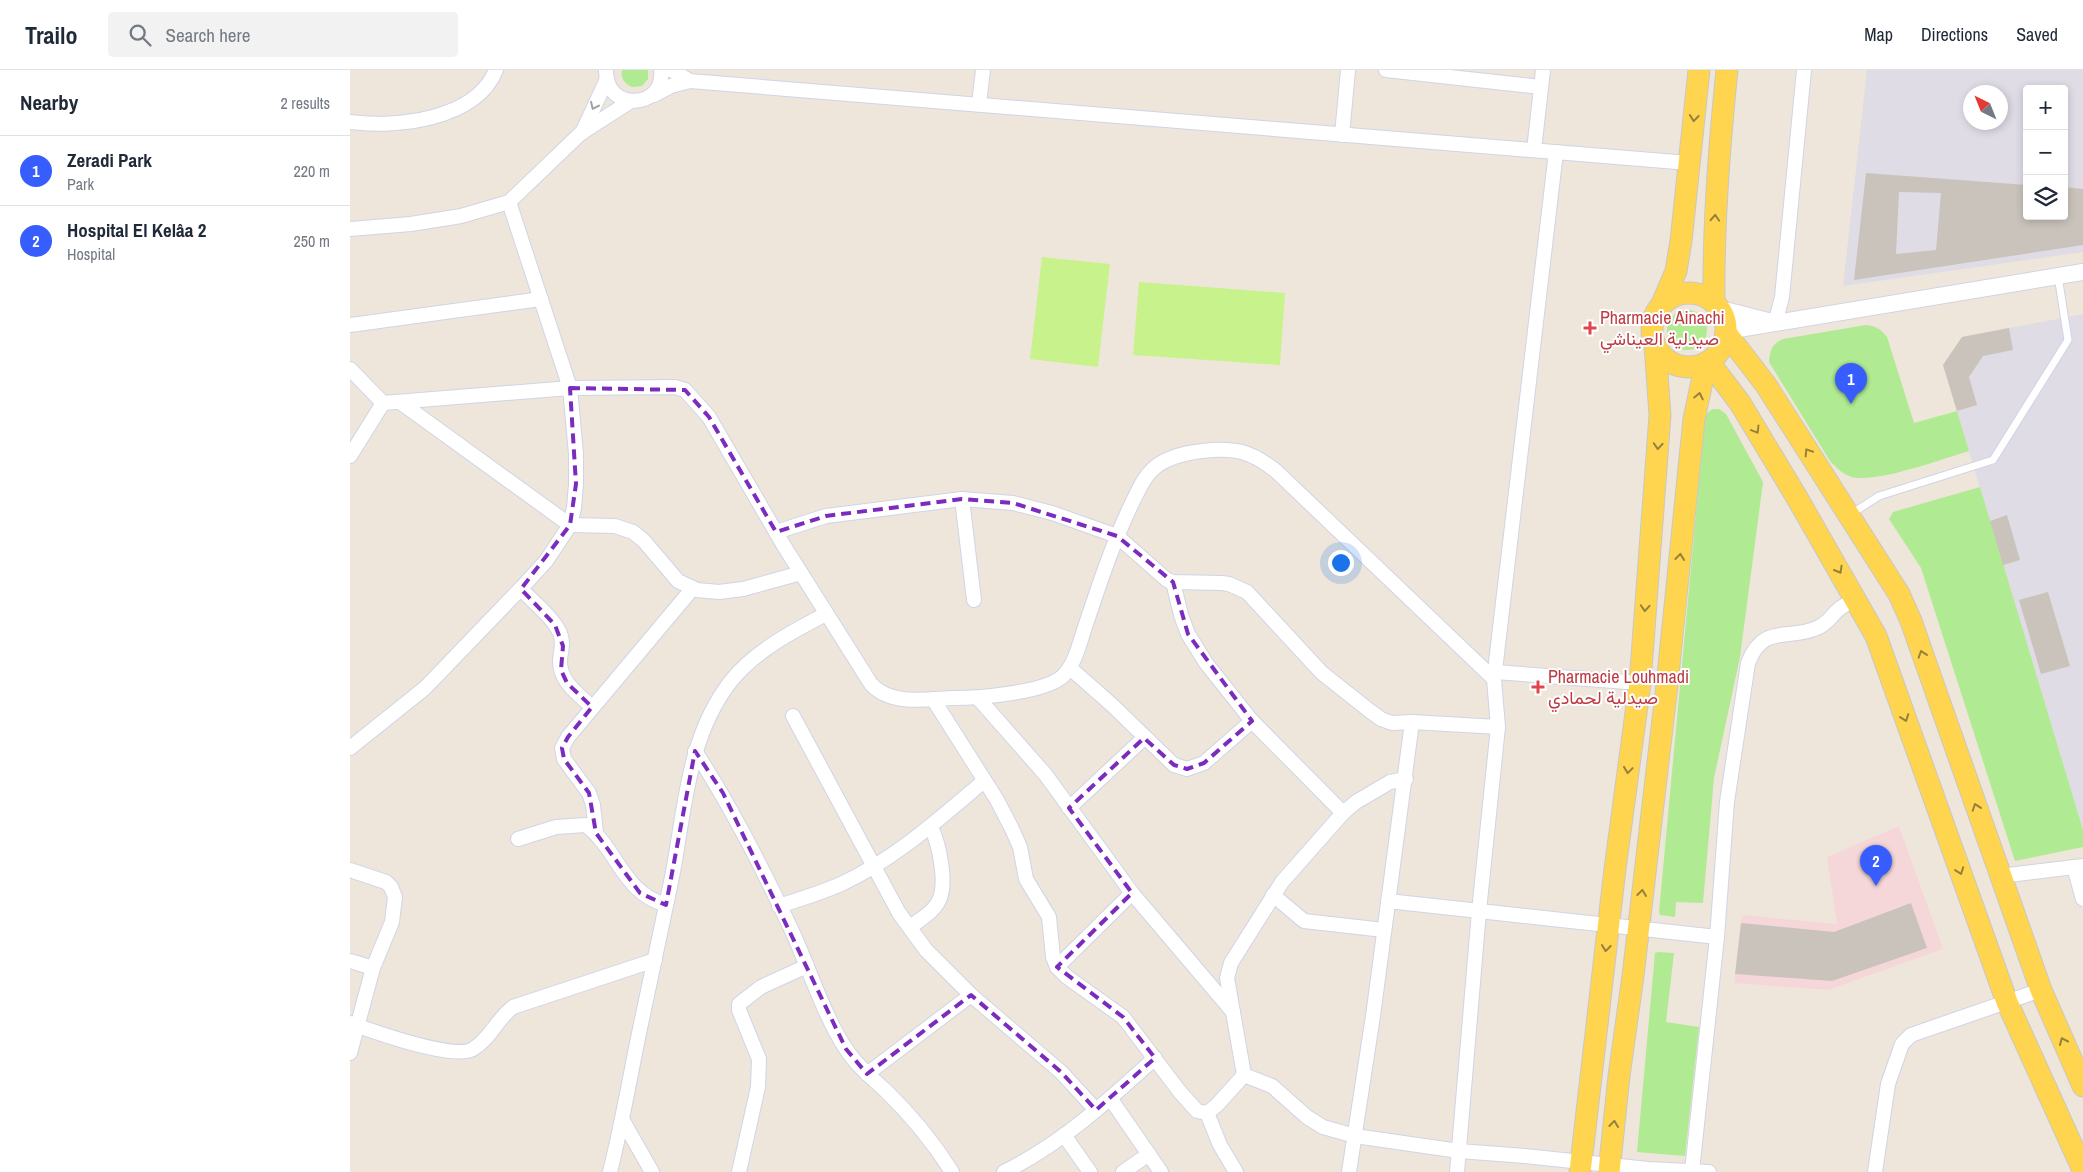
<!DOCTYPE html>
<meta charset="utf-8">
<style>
:root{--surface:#fff;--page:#f2f2f3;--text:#1f2937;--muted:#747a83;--line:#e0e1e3;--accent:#375dff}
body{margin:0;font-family:"Archivo Narrow",Vazirmatn,sans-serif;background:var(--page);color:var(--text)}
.controls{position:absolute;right:15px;top:15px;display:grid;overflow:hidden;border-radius:5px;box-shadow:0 2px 8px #0003}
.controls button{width:45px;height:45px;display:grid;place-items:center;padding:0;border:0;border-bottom:1px solid var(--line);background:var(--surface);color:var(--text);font:25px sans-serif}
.compass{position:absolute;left:1613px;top:15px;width:45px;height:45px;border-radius:50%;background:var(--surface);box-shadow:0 2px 8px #0003;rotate:317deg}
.you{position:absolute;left:990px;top:492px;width:18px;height:18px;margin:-12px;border:4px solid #fff;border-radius:50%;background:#1a73e8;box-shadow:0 0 0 8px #1a73e833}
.badge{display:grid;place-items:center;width:32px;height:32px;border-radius:50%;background:var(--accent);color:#fff;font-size:16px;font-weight:700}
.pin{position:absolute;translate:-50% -41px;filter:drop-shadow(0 1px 2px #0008)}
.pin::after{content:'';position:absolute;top:26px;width:18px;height:15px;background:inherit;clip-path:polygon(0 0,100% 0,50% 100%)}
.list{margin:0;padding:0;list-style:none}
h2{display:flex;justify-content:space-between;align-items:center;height:65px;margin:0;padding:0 20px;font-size:21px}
h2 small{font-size:16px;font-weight:400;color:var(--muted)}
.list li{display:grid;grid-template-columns:32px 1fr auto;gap:15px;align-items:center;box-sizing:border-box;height:70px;padding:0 20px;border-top:1px solid var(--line)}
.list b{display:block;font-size:19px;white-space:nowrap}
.list p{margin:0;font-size:16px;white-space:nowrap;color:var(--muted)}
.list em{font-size:16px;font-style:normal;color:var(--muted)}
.icon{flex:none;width:28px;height:28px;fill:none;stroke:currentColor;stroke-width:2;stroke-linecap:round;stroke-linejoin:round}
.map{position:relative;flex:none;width:1733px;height:1102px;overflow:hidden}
header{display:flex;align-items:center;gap:30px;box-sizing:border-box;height:70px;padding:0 25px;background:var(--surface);border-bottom:1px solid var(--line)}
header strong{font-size:24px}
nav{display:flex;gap:28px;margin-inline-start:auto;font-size:18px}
.search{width:350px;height:45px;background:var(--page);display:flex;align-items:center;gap:12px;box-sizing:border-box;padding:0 18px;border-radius:5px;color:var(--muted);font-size:19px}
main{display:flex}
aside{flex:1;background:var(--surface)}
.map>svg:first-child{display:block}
.industrial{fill:#dfdce6;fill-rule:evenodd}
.medical{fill:#f6d7d9}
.green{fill:#b0ea92}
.pitch{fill:#c8f38c}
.building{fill:#c9c3bb;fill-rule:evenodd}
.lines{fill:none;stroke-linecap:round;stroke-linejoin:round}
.service-casing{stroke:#d0d4e5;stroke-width:9}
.minor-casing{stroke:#d0d4e5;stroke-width:16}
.tertiary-casing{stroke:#d0d4e5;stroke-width:18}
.primary-casing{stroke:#c8c8c8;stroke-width:23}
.service{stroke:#fff;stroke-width:7}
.minor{stroke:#fff;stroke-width:14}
.tertiary{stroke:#fff;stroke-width:16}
.primary{stroke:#ffd54f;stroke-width:21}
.oneway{stroke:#a0a0a0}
.oneway2{stroke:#95803d}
.marked{fill:none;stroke:#7b2cbf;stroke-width:4;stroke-dasharray:10 6;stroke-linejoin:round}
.health-dot{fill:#e0444e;stroke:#fff;stroke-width:2}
.labels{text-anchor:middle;stroke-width:4;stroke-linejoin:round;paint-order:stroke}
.health-label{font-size:18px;fill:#be3a42;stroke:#fff;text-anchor:start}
</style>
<header>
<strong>Trailo</strong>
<div class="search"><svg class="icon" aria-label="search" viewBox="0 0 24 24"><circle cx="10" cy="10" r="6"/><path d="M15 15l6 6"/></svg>Search here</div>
<nav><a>Map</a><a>Directions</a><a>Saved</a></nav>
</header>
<main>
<aside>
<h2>Nearby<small>2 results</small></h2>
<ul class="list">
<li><span class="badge">1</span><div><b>Zeradi Park</b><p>Park</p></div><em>220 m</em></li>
<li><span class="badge">2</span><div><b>Hospital El Kelâa 2</b><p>Hospital</p></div><em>250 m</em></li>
</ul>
</aside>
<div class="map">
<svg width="1733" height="1102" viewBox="0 0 1733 1102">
<rect width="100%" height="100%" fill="#eee6db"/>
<g class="industrial">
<path d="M 1517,0 L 1733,0 L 1733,182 L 1493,216 ZM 1677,19 L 1714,19 L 1714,146 L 1677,146 ZM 1620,22 L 1650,22 L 1650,52 L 1620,52 Z"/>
<path d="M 1733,244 L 1733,757 L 1732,757 L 1593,295 L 1612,267 Z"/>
</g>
<path class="medical" d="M 1549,756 L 1593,879 L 1478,920 L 1384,913 L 1392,845 L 1487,854 L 1477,787 Z"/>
<g class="green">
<path d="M 272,0 L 298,0 L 298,9 L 292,16 L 282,17 C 275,14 270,8 272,0 Z"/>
<circle cx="1337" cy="260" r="20"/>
<path d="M 1516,255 C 1526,256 1531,259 1537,267 L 1564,353 L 1607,341 L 1619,381 C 1591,389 1529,413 1502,407 C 1492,404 1487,398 1480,391 L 1419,292 C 1420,280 1422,274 1433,269 Z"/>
<path d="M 1363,339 L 1369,339 L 1376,344 L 1413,412 L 1390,587 L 1364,708 L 1353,833 L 1326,832 L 1325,847 L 1310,845 L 1309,842 L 1355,347 L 1358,342 Z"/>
<path d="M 1630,417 L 1733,760 L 1733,777 L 1665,791 L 1571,498 L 1539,449 L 1543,442 Z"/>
<path d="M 1308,882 L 1324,883 L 1316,952 L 1349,957 L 1335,1086 L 1287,1082 L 1305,883 Z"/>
</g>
<g class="pitch">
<path d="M 692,187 L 760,194 L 748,297 L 680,289 Z"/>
<path d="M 789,212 L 935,223 L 930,295 L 783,285 Z"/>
</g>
<g class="building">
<path d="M 1516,103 L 1677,115 L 1677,146 L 1714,146 L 1714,117 L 1733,119 L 1733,175 L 1504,210 ZM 1549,122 L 1591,123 L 1586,180 L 1546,184 Z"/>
<path d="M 1659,258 L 1663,280 L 1633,286 L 1619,307 L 1627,335 L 1607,341 L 1593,295 L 1612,267 Z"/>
<path d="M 1657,445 L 1670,490 L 1653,495 L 1640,451 Z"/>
<path d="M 1698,522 L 1720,596 L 1691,604 L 1669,530 Z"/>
<path d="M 1561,833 L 1577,878 L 1482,911 L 1385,904 L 1391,853 L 1484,862 Z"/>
</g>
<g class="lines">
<defs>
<path id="service" d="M 1501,444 L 1529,426 L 1643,390 L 1718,270 L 1708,206"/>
<g id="minor">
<path d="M 256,0 C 255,43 316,39 311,0"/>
<path d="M 1036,0 L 1191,17"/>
<path d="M 340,11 L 1339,93"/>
<path d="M 304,25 L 321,16 L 340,11 L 321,0"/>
<path d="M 629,34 L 633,0"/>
<path d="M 0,52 C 46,58 126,50 146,0"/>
<path d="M 232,63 L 257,9"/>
<path d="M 992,65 L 998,0"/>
<path d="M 1184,80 L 1193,0"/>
<path d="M 0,159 L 61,154 L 111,146 L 159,132 L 231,63 L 281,31"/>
<path d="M 1425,253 L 1432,227 L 1454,0"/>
<path d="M 0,255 L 191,229"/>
<path d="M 0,299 L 33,333 L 0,386"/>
<path d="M 50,332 L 220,455 L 265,456 L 283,462 L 294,471 L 328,511 L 347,520 L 369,522 L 393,519 L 451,503"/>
<path d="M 33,333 L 220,318 L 325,317 L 335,320 L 359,347 L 434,476 L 521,614 C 541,636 576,629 603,628 C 628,628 695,623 713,606 C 726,593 730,571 736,554 C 750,512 764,470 783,431 C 789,419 794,407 803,399 C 816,387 835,383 852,381 C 884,377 901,381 926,401 L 1144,609"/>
<path d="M 612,429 L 624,530"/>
<path d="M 426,462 L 476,446 L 612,429 L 663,433 L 702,443 L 767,466 L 817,510 L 823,512 L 872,513 L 879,514 L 897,522 L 972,603 L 1020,641 L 1031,649 L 1042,653 L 1062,652"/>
<path d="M 823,512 L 831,545 L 838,564 L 856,593 L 902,651 L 993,743"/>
<path d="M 171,519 C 183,532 202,546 210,563 C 214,573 211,580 210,590 C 209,611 228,624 242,637"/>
<path d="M 720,598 L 762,635 L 824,695 L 837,699 L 854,693 L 902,651"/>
<path d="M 1145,602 L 1290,613"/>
<path d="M 628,628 L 695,704 L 782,823 L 883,942"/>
<path d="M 583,629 L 647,730 L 662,759 L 670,777 L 676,809 L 699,847 L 703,887 L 707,897 L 717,907 L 773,947 L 830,1022 L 847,1041 L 857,1043 L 867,1035 L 894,1005 L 922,1016 L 957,1047 L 973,1057 L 1005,1066 L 1109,1081 L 1175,1086 L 1298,1099 L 1359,1102"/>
<path d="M 443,646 L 549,843 L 576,880 L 621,925 L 711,1002 L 746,1040"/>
<path d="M 0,678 L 75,618 L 175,514 L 196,491 L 220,455 L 224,438 L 226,414 L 226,384 L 220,318 L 159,132"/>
<path d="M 345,681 C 382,738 413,799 442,861 C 459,898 474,946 496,979 C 506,995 521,1007 535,1020 C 560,1044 583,1072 602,1102"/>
<path d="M 719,738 L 794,668"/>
<path d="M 246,763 L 243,735 L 239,723 L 214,689 L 212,678 L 218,667 L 343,518"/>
<path d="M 168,769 L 206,757 L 236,755 C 269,781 272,822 316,835"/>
<path d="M 1724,797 L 1733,829"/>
<path d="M 0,800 L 36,812 L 41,817 L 45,827 L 42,852 L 23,898 L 0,983"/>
<path d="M 1650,806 L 1733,796"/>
<path d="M 923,825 L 954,851 L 1034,860"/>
<path d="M 1038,831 L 1367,867"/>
<path d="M 429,836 C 450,829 471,823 491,814 C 545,789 589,749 634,711"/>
<path d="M 560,857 C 569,850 581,844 587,834 C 599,817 589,774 581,757"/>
<path d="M 0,891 L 23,898"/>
<path d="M 707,897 L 782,823"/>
<path d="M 0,953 C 22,961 105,991 123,979 C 140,969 147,949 163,937 L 305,890"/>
<path d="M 517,1004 L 621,925"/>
<path d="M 894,1005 L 877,908 L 881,893 L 932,812 L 993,743 L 1006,732 L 1040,712 L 1056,709"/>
<path d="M 760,1028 L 811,1102"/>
<path d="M 857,1043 L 870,1075 L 886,1102"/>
<path d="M 273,1051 L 302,1102"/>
<path d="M 714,1065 L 740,1102"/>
<path d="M 1342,1101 L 1367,867 L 1377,732 L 1398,593 C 1414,552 1439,572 1469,557 C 1478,553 1482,545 1489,539 C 1494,535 1501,532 1506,529"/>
<path d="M 260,1102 C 271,1058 279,1013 288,968 C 299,916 310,864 321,812 C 335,744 336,668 381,611 C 405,581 443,561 476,544"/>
<path d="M 389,1102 L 408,1017 L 409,989 L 389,940 L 389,934 L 411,917 L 457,896"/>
<path d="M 654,1102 C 711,1074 759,1030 805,988"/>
<path d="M 773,1102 L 799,1084"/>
<path d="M 999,1102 L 1023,946 L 1062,652 L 1148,657"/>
<path d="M 1107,1102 L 1129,841 L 1148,657 L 1144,609 L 1206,82"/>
<path d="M 1525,1102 L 1538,1014 L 1552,974 L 1561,965 L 1691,920"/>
</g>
<g id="tertiary">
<path d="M 1371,239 L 1418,251"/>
<path d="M 1377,261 L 1733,202"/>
</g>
<g id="primary">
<circle cx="1339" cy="260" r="37"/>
<path d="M 1364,232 C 1363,154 1369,78 1377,0"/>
<path d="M 1312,234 L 1326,201 L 1331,171 L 1349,0"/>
<path d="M 1376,263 L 1416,315 L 1549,524 L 1561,551 L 1691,920 L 1733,1016"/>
<path d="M 1359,292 L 1390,333 L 1446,426 L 1526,566 L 1657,932 L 1733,1100"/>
<path d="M 1230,1102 L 1265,799 L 1290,613 L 1310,345 L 1305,275"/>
<path d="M 1259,1102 L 1269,1006 L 1283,906 L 1317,615 L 1344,349 L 1356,293"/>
</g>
</defs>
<use href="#service" class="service-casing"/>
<use href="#minor" class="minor-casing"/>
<use href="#tertiary" class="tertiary-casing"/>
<use href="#primary" class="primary-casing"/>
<use href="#service" class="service"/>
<use href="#minor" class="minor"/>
<use href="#tertiary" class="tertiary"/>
<use href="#primary" class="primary"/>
</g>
<defs><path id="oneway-chevron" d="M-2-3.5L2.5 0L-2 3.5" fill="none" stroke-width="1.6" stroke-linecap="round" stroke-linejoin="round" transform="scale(1.25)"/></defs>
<use class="oneway" href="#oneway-chevron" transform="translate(244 36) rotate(115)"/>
<g class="oneway2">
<use href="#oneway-chevron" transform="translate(1344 48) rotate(96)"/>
<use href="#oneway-chevron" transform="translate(1365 148) rotate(-87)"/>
<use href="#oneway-chevron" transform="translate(1349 326) rotate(-78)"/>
<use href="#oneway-chevron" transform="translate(1406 360) rotate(59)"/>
<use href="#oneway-chevron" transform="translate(1308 376) rotate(94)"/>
<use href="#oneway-chevron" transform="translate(1458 382) rotate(-122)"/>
<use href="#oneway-chevron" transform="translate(1330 487) rotate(-84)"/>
<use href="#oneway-chevron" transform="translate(1489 500) rotate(60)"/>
<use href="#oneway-chevron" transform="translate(1295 538) rotate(94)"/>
<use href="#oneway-chevron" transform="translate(1572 584) rotate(-109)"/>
<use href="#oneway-chevron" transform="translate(1555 648) rotate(70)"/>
<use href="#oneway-chevron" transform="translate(1278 700) rotate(98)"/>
<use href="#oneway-chevron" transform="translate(1626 737) rotate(-109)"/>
<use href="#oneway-chevron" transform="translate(1610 801) rotate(70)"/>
<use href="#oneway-chevron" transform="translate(1292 823) rotate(-83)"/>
<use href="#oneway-chevron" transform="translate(1256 878) rotate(96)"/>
<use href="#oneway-chevron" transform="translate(1713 971) rotate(-114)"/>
<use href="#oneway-chevron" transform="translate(1264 1054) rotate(-84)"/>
</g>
<path class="marked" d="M 220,318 L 335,320 L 359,347 L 426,462 L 476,446 L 612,429 L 663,433 L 767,466 L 823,512 L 838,564 L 902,651 L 854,693 L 837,699 L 824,695 L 794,668 L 719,738 L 782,823 L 707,897 L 773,947 L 805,988 L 746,1040 L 711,1002 L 621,925 L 517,1004 L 496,979 L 373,723 L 345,681 L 316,835 L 290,823 L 246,763 L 239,723 L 214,689 L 212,678 L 218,667 L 242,637 L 217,613 L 211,600 L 213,576 L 205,555 L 171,519 L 220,455 L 226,414 Z"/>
<g class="health-dot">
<path d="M1237.5 250.5h5v5h5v5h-5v5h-5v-5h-5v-5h5z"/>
<path d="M1185.5 609.5h5v5h5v5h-5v5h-5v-5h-5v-5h5z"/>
</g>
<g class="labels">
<g class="health-label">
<text x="1250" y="254">Pharmacie Ainachi<tspan x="1250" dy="21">صيدلية العيناشي</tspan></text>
<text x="1198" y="613">Pharmacie Louhmadi<tspan x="1198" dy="21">صيدلية لحمادي</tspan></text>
</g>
</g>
</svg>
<div class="controls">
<button>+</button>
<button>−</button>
<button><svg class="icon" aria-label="layers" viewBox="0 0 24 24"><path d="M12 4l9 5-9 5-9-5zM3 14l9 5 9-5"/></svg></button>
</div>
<svg class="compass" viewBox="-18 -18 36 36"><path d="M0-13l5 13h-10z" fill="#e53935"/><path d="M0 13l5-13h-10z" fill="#747a83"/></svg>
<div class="you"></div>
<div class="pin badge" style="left:1501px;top:334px">1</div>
<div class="pin badge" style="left:1526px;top:816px">2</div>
</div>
</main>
